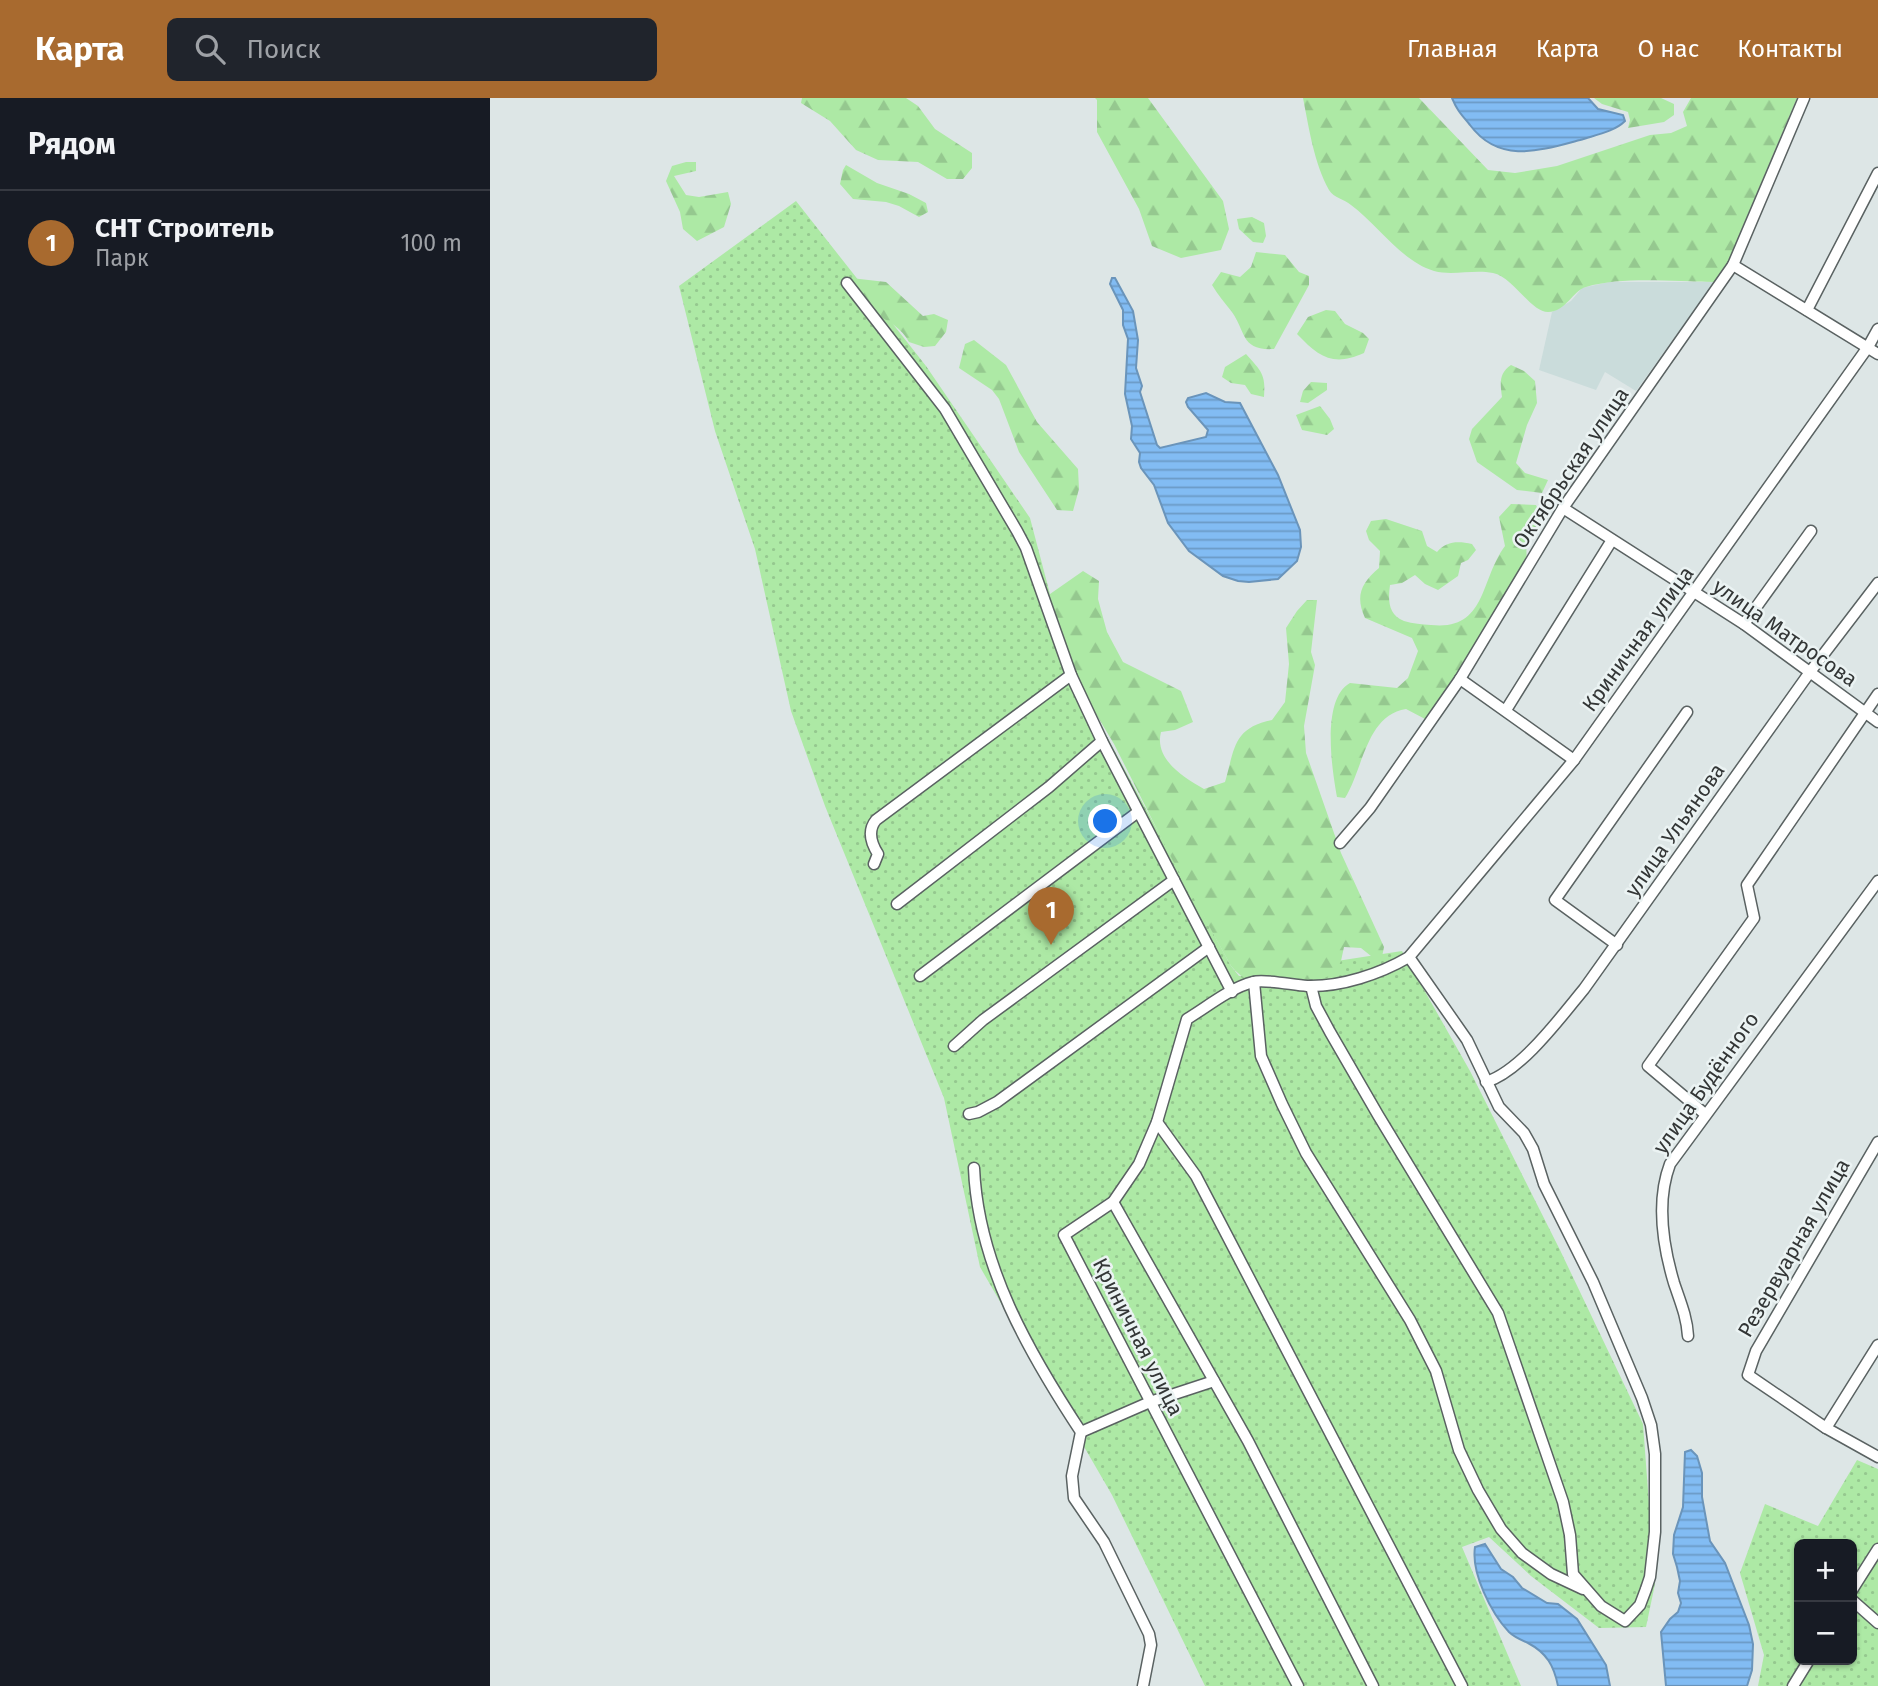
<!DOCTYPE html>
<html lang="ru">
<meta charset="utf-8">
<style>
:root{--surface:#171b24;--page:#20242c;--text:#f1f3f6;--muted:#9ea1a6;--line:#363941;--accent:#a86a2f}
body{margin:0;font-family:"Fira Sans",sans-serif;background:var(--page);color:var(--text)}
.controls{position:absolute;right:21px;bottom:21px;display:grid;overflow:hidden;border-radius:10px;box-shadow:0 2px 5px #0004}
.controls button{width:63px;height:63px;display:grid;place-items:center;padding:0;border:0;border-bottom:2px solid var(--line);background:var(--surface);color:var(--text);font:35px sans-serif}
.you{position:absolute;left:616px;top:724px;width:24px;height:24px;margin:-18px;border:5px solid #fff;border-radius:50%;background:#1a73e8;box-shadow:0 0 0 10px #1a73e833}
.badge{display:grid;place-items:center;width:46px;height:46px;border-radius:50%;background:var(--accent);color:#fff;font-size:23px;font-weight:700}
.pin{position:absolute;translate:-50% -58px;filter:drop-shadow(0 2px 4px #0008)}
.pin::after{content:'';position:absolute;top:37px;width:24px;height:21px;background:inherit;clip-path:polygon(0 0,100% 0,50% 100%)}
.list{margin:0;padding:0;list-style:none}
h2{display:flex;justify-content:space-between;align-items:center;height:91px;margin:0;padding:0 28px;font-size:30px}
h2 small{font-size:23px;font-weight:400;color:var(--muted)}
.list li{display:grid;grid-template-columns:46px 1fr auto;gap:21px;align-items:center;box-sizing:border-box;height:105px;padding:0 28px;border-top:2px solid var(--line)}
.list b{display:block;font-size:26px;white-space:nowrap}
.list p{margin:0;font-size:23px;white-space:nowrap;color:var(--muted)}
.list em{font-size:23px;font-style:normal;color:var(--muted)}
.icon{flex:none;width:38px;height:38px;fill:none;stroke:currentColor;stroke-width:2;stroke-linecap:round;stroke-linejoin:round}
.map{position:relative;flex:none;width:1388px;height:1588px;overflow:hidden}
header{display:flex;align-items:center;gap:42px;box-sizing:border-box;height:98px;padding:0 35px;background:var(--accent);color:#fff}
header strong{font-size:33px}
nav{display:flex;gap:38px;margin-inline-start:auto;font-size:24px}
.search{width:490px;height:63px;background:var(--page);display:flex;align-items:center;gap:18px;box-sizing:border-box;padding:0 24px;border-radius:10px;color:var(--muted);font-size:26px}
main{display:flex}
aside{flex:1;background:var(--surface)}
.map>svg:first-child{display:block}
.built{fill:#cadcdb}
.green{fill:url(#green-dots);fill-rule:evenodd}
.forest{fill:url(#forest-firs)}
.water{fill:url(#water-rules);stroke:#6a94ba;stroke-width:2}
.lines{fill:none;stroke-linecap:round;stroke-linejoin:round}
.street-casing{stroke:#5a6262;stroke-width:13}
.street{stroke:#fff;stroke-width:10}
.labels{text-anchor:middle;stroke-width:5;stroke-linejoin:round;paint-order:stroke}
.street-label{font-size:21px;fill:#333636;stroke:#ebf3f3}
</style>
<header>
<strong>Карта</strong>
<div class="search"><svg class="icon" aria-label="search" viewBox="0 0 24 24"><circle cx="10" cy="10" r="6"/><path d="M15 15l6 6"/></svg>Поиск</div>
<nav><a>Главная</a><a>Карта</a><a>О нас</a><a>Контакты</a></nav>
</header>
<main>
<aside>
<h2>Рядом<small></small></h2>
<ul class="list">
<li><span class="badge">1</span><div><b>СНТ Строитель</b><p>Парк</p></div><em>100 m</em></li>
</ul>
</aside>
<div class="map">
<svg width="1388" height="1588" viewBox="0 0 1388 1588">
<defs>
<pattern id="green-dots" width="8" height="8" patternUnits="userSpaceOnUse" patternTransform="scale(1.75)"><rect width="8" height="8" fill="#ade9a5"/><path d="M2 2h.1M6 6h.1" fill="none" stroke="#95c88f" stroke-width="1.8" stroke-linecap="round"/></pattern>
<pattern id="forest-firs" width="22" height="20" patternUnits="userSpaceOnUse" patternTransform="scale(1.75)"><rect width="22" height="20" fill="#ade9a5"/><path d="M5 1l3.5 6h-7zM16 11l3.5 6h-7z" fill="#95c88f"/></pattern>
<pattern id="water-rules" width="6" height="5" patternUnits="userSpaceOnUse" patternTransform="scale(1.75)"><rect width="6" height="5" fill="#82bcf3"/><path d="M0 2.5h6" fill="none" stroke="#6b9ac6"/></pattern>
</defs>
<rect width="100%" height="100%" fill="#dde6e6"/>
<path class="built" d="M 1119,184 L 1224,184 L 1146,293 L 1115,274 L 1106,292 L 1049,272 L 1062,214 L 1081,203 L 1092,190 Z"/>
<g class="green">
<path d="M 306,103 L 436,268 L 540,420 L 560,496 L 590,589 L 741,868 L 749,878 L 912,853 L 980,973 L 1070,1152 L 1153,1326 L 1165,1486 L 1156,1529 L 1109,1530 L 1041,1478 L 999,1439 L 972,1449 L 1031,1588 L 715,1588 L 622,1397 L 490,1169 L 454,1000 L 335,708 L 301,613 L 265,451 L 225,333 L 189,188 Z"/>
<path d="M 1367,1362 L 1388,1371 L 1388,1588 L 1268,1588 L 1274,1557 L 1250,1475 L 1275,1406 L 1328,1428 ZM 1309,1446 L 1362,1446 L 1362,1562 L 1309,1562 Z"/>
</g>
<g class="forest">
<path d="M 312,0 L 416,0 L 428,8 L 445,31 L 482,55 L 482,70 L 473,81 L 457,81 L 428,64 L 388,62 L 366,52 L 340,23 L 311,5 Z"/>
<path d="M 605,0 L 658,0 L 733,103 L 739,131 L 731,152 L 691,160 L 662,148 L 649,111 L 607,34 L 607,2 Z"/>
<path d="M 813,0 L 929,0 L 998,72 L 1025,75 L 1067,68 L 1160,37 L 1181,35 L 1197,28 L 1193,14 L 1201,0 L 1307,0 L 1234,173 L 1224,184 C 1184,184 1134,178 1096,189 C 1083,192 1076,214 1058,214 C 1041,214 1023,179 1003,175 C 984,171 963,178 944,173 C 911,163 888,127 861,107 C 854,101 844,100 839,92 C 824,65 819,30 813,0 Z"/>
<path d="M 1104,0 L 1171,0 L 1184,6 L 1184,17 L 1174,24 L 1138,30 L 1140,22 L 1138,14 L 1112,6 Z"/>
<path d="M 196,64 L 206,64 L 206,73 L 184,78 L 196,97 L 209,99 L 238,94 L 241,106 L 234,129 L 207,143 L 193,131 L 190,114 L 176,83 L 182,68 Z"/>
<path d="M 356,67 L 387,85 L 419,96 L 436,105 L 438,114 L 429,119 L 409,108 L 396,104 L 363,101 L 350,86 L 353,72 Z"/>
<path d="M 762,119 L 774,125 L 776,138 L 773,145 L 763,144 L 749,131 L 747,121 Z"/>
<path d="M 766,154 L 795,157 L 809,174 L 819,178 L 819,187 L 784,251 C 751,253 756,234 742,214 C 735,205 728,197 722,187 L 731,174 L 750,179 L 761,169 Z"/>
<path d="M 350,175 L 361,180 L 396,184 L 433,218 L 444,216 L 458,222 L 456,234 L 445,248 L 434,249 L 419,244 C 405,217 368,215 348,191 Z"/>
<path d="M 836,212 L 845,213 L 855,226 L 873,235 L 879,241 L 874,255 C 843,269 829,259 807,236 L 818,219 Z"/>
<path d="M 484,242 L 516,267 L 547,324 L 588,371 L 589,391 L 583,413 L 567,412 L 529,354 L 509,301 L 502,292 L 469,270 L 475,246 Z"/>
<path d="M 756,256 C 771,273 776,276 774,299 L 761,296 L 755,287 L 741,285 L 732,279 L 735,269 Z"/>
<path d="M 1021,267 L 1034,273 L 1045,283 L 1047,305 L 1037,327 L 1026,365 L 1035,375 L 1058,382 L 1052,395 L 1027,392 L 987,364 L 979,341 L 982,331 L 1012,299 C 1010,285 1009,275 1021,267 Z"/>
<path d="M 821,284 L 837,285 L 837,292 L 818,305 L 810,304 L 813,293 Z"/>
<path d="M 830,308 L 840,321 L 844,331 L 837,337 L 812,332 L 806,317 Z"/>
<path d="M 1021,406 L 1046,407 L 1050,416 L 1047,428 L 1036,435 L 1037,476 L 937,622 L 916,611 C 876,617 873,672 855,700 L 847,699 C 842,672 831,601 860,585 L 907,590 L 918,580 L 928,553 L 922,540 L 875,520 C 865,498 871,485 889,470 L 890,453 L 879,442 L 876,433 L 881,423 L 896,421 L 932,433 L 937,448 L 947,454 C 956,443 968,443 982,446 L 986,452 L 978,462 L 971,465 L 968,478 L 948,492 L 935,486 L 925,477 L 912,485 L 900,487 C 898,502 898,517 914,523 C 923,526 932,526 941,527 C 997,533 990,481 1015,448 L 1009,419 Z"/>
<path d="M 593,473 L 609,483 L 608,501 L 617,534 L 633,564 L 691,593 L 703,624 L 685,632 L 671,634 C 664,661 693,679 714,691 L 735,684 C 745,650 743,630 782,622 L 795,604 L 799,566 L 796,530 L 807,513 L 817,502 L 827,502 L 821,554 L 825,567 L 814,628 L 816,655 L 851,755 L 894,849 L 892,859 L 886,862 L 871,850 L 854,849 L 851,863 L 844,877 C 810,886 767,900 741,868 L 682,761 L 624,646 L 590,589 L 559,509 L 560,496 Z"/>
</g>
<g class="water">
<path d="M 962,0 L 1098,0 L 1108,11 L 1133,17 L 1135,23 C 1124,34 1105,37 1090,42 C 1049,53 1009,66 980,27 C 971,16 968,14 962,0 Z"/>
<path d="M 622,180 L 625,180 L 643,213 L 648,242 L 646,270 L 652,288 L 650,294 L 667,347 L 670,350 L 716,339 L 718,332 L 698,309 L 696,304 L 698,300 L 716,295 L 735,304 L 750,305 L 788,377 L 810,432 L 811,449 L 807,463 L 788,481 L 759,484 L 748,483 L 733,478 L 699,453 L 678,425 L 664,387 L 651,370 L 649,364 L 650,355 L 641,341 L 642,328 L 635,296 L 638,241 L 633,227 L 633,212 L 620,186 Z"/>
<path d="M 1201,1352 L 1207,1358 L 1212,1375 L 1212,1399 L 1220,1443 L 1235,1465 L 1259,1527 L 1263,1546 L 1262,1572 L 1257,1588 L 1176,1588 L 1171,1534 L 1180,1521 L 1188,1514 L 1191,1505 L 1188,1495 L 1190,1483 L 1187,1469 L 1183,1456 L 1184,1437 L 1193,1409 L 1195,1354 Z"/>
<path d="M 995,1446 L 1011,1471 L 1023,1479 L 1032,1490 L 1057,1505 L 1068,1506 L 1087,1521 L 1116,1567 L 1120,1588 L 1068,1588 C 1064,1568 1057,1555 1038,1545 C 1031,1542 1024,1539 1019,1534 C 1001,1515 981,1475 985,1449 Z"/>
</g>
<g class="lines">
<defs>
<g id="street">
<path d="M 1243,167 L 1388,256"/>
<path d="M 357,185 L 455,311 L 527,433 L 536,450 L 581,577 L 612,643 L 742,894"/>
<path d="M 1317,212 L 1388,75"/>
<path d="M 1073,410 L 1254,526 L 1388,624"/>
<path d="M 1254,526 L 1321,433"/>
<path d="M 970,581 L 1084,662"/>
<path d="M 1016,612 L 1122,442"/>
<path d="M 850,745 L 880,710 L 970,581 L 1073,410 L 1243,167 L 1314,0"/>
<path d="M 384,766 L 388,756 C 381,745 377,733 386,722 L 581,577"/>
<path d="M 407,806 L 559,689 L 612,643"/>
<path d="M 1127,847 L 1065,802 L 1197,614"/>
<path d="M 430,878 L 648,714"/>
<path d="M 764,884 L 771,958 L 792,1006 L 816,1055 L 920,1222 L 946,1273 L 969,1352 L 988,1392 L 1011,1431 L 1032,1455 L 1061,1476 L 1093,1491"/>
<path d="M 821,888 L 826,908 L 840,934 L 888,1017 L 1008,1215 L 1073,1404 L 1080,1437 L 1083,1476 L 1111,1508 L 1135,1523 L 1150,1507 L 1156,1491 L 1160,1479 L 1165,1434 L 1165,1356 L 1161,1327 L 1152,1300 L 1103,1184 L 1054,1086 L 1043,1051 L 1034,1035 L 1009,1009 L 977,942 L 919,859"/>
<path d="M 464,948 L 493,922 L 684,782"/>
<path d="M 996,984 C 1031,973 1070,920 1094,891 L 1320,574 L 1388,485"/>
<path d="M 479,1016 L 488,1014 L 507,1004 L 719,849"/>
<path d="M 1215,1016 L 1158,968 L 1264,820 L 1257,787 L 1388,596"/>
<path d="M 667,1024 L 706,1078 L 972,1588"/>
<path d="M 1388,1044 L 1266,1253 L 1258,1277 L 1336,1330 L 1388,1359"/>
<path d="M 484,1070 C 488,1167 539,1255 591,1334 L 582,1378 L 584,1400 L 614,1444 L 659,1536 L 661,1547 L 653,1588"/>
<path d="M 623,1104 L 758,1343 L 883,1588"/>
<path d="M 1198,1238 C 1197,1219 1190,1203 1184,1185 C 1173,1148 1166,1103 1180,1066 L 1388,783"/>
<path d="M 1336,1330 L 1388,1247"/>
<path d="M 591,1334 L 660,1304 L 724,1283"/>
<path d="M 1362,1492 L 1388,1451"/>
<path d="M 1362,1502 L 1388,1525"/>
<path d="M 808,1588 L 574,1137 L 623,1104 L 649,1066 L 667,1024 L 697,921 C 717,909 740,890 763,884 C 776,881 802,887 817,888 C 851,889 890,876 919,859 L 1084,662 L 1378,249 L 1388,231"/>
<path d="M 1303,1588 L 1319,1562"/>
</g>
</defs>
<use href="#street" class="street-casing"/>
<use href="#street" class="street"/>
</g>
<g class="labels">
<g class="street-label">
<text transform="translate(1081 370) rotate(-56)" y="7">Октябрьская улица</text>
<text transform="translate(1295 535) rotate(35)" y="7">улица Матросова</text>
<text transform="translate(1148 541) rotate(-54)" y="7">Криничная улица</text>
<text transform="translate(1185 732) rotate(-55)" y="7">улица Ульянова</text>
<text transform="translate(1216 985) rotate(-55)" y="7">улица Будённого</text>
<text transform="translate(1304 1150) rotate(-60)" y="7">Резервуарная улица</text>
<text transform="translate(648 1239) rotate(63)" y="7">Криничная улица</text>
</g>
</g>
</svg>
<div class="controls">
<button>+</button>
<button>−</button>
</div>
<div class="you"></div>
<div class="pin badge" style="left:561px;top:847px">1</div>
</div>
</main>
